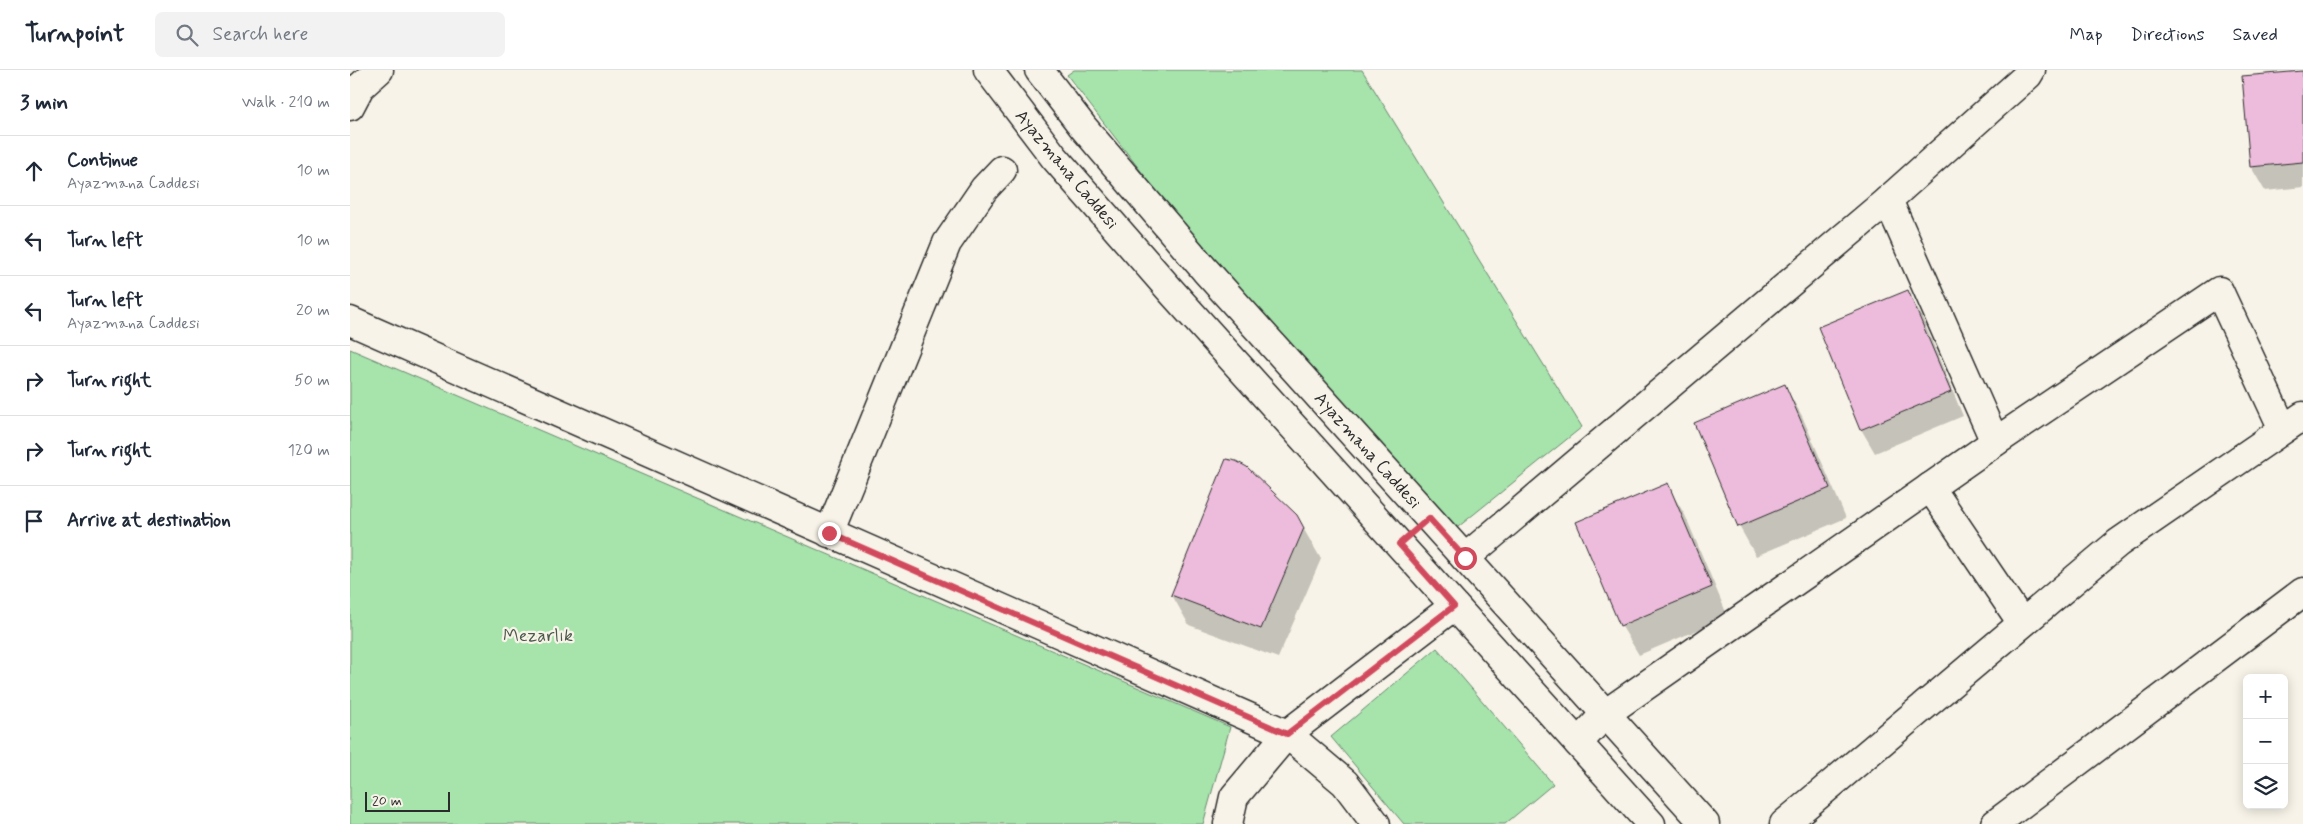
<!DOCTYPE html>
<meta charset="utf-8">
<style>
:root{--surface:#fff;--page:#f2f2f3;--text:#1f2937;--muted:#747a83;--line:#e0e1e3}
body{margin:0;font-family:Mynerve,sans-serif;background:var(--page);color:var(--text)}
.controls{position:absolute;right:15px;bottom:15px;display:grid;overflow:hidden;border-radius:8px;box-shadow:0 2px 12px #0003}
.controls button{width:45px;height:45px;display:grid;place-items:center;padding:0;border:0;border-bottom:1px solid var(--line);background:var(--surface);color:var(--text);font:25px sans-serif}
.scale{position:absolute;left:15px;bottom:12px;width:85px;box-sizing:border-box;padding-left:5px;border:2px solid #2b2b2b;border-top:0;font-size:14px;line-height:18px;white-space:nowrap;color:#2b2b2b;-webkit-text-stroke:4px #f7f3e8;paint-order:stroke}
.stop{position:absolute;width:15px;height:15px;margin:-11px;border:4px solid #d1495b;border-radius:50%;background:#fff}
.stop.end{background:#d1495b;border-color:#fff;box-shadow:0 1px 5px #0008}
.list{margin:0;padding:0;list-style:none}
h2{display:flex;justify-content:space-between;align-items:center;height:65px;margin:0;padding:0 20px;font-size:21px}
h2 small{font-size:16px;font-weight:400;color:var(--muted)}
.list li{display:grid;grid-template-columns:32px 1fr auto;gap:15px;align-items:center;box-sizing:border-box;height:70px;padding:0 20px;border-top:1px solid var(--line)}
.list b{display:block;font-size:19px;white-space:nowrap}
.list p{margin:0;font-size:16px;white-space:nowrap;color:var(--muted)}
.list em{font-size:16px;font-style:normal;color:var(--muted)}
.icon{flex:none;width:28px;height:28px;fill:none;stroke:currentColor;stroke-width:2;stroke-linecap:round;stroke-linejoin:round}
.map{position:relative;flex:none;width:1953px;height:754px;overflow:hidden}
header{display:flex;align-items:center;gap:30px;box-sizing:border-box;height:70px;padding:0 25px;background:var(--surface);border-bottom:1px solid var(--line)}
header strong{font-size:24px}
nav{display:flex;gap:28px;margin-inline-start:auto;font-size:18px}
.search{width:350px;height:45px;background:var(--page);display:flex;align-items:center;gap:12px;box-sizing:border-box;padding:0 18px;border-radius:8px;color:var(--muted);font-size:19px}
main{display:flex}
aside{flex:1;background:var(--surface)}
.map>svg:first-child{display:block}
.green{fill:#a6e4ac;stroke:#68886c}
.shadow{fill:#0003}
.building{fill:#edbcdc;stroke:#2b2b2b}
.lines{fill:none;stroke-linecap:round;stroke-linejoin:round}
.minor-casing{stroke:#2b2b2b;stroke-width:31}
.secondary-casing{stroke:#2b2b2b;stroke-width:31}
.minor{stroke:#f7f3e8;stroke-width:28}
.secondary{stroke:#f7f3e8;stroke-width:28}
.route{stroke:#d1495b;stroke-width:6}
.labels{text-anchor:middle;stroke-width:4.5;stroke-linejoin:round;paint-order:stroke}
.street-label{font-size:18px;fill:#2b2b2b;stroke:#f7f3e8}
.park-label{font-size:18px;fill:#4a594b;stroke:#f7f3e8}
</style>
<header>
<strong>Turnpoint</strong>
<div class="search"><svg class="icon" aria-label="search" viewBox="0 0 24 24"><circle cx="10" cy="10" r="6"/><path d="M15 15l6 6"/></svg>Search here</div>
<nav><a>Map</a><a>Directions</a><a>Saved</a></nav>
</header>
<main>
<aside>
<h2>3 min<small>Walk · 210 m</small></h2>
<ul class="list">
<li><svg class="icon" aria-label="ahead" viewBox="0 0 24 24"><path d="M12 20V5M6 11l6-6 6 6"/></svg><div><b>Continue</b><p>Ayazmana Caddesi</p></div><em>10 m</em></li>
<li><svg class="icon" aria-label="left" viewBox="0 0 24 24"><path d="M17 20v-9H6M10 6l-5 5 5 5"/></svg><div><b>Turn left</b></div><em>10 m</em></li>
<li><svg class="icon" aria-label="left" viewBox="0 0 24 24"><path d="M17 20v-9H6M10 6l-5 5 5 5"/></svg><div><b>Turn left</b><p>Ayazmana Caddesi</p></div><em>20 m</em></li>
<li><svg class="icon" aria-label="right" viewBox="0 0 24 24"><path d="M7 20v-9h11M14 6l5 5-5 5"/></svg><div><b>Turn right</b></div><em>50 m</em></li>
<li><svg class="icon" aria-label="right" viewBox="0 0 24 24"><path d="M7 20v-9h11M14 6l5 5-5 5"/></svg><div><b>Turn right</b></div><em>120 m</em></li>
<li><svg class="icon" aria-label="arrive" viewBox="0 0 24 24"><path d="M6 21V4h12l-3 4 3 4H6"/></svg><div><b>Arrive at destination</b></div></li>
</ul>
</aside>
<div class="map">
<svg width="1953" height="754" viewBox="0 0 1953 754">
<rect width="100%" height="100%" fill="#f7f3e8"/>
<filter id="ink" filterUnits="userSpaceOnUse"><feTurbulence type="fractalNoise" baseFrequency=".02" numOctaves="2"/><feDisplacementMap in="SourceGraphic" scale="10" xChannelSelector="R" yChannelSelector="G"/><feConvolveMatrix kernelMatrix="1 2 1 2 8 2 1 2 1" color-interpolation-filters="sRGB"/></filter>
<g filter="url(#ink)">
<g class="green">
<path d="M 724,0 L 1012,0 L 1232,357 L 1103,461 L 873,208 L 717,5 Z"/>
<path d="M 0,279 L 880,657 L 853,754 L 0,754 Z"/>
<path d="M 1087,578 L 1203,714 L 1155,754 L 1054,754 L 981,667 Z"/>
</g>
<g class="shadow">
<path d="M 1953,2 L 1953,117 L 1915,121 L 1901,97 L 1893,7 Z"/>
<path d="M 1557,221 L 1571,245 L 1613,346 L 1525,383 L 1511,359 Z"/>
<path d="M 1435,316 L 1452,346 L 1496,448 L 1406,486 L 1389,456 Z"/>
<path d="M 1317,415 L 1335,445 L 1378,547 L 1289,585 L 1271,555 Z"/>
<path d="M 946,446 L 971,489 L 928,588 L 839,555 L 822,525 Z"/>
</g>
<g class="building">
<path d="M 1953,1 L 1953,92 L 1900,97 L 1892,6 Z"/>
<path d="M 1558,220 L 1601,322 L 1510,360 L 1468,257 Z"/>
<path d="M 1435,314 L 1480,418 L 1388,457 L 1344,353 Z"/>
<path d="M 876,389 L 886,391 L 897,397 L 947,445 L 954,458 L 911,559 L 821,525 Z"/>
<path d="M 1318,413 L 1362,517 L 1270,556 L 1226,452 Z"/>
</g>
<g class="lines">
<defs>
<g id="minor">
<path d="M 0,36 L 10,17 L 29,0"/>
<path d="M 1538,130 L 1645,372"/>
<path d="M 0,251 L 937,664 L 884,727 L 878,754"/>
<path d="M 1580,417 L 1672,553"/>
<path d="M 479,463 L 597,173 L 634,119 L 652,100"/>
<path d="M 1115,488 L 1538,130 L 1678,5 L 1681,0"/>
<path d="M 1228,673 L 1255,644 L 1645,372 L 1869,221 L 1933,359"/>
<path d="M 1026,754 L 995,713 L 937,664 L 1104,536"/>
<path d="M 1434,754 L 1768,473 L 1953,346"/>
<path d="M 1645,754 L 1953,522"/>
</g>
<g id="secondary">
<path d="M 638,0 L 704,87 L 821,221 L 1301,754"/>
<path d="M 689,0 L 733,57 L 855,200 L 1355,754"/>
</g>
</defs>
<use href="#minor" class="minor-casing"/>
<use href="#secondary" class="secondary-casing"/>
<use href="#minor" class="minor"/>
<use href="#secondary" class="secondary"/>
</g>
</g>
<g class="lines" filter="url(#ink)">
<path class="route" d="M 479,463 L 937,664 L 1104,536 L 1049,474 L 1079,448 L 1115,488"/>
</g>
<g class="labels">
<g class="street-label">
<text transform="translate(717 99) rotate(50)" y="6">Ayazmana Caddesi</text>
<text transform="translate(1018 380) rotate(48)" y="6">Ayazmana Caddesi</text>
</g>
<g class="park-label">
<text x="188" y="571">Mezarlık</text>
</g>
</g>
</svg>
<div class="controls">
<button>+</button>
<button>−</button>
<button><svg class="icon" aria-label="layers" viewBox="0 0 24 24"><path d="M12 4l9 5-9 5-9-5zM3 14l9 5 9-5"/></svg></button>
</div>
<div class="scale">20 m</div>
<div class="stop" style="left:1115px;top:488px"></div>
<div class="stop end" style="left:479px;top:463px"></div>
</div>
</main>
